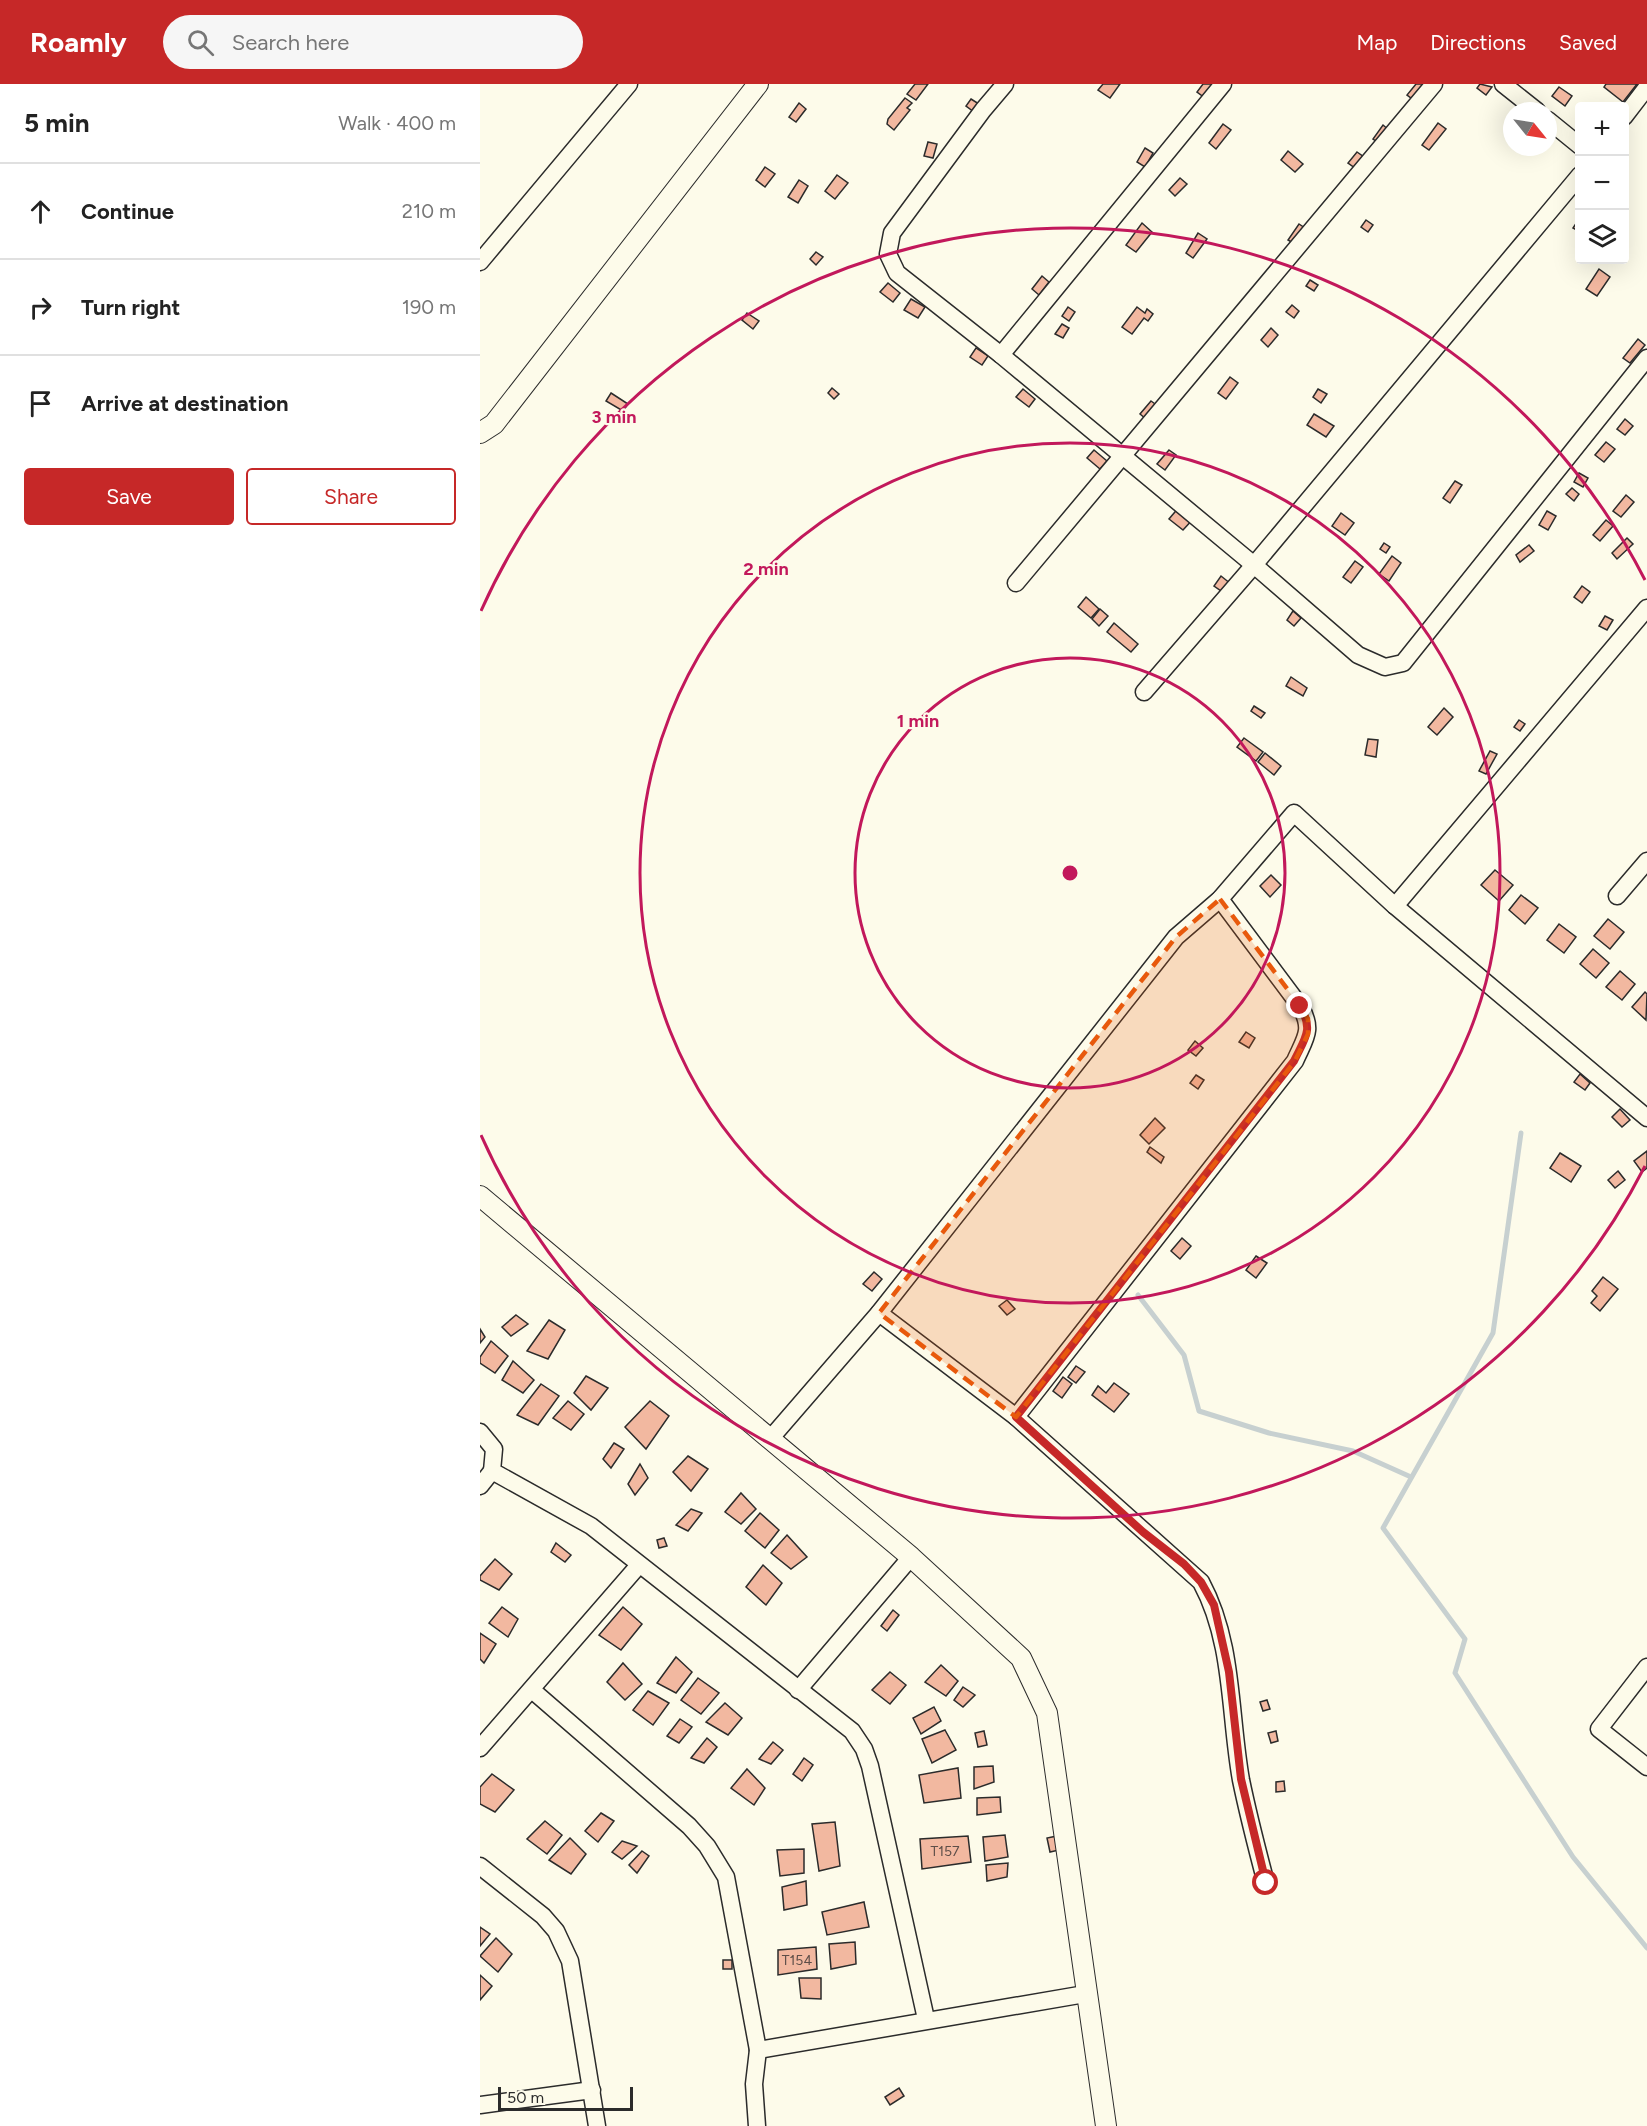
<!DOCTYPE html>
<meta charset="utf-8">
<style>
:root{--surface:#fff;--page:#f6f6f6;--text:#222;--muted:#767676;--line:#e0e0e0;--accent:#c62828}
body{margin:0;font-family:Figtree,sans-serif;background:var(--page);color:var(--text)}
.controls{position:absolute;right:18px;top:18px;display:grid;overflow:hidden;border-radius:6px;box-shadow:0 6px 24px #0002}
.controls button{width:54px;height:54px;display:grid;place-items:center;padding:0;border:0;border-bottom:2px solid var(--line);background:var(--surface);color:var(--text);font:30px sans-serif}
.compass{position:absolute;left:1023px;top:18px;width:54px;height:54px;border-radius:50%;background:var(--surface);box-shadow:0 6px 24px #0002;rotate:120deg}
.scale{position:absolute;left:18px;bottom:15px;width:135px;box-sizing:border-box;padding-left:6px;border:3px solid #2b2b2b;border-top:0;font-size:16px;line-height:21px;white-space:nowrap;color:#2b2b2b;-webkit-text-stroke:4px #fdfbea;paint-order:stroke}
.stop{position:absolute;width:18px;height:18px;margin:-14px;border:4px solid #c62828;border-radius:50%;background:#fff}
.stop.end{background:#c62828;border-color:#fff;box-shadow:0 2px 6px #0008}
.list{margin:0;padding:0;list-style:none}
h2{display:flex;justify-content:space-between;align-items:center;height:78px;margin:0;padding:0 24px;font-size:26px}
h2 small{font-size:20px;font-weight:400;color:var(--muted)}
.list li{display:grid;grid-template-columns:39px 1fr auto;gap:18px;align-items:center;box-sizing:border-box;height:96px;padding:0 24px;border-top:2px solid var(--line)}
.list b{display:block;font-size:22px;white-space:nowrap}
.list em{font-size:20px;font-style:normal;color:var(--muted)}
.actions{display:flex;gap:12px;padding:18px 24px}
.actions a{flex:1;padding:14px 0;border:2px solid var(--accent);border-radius:6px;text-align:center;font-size:21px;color:var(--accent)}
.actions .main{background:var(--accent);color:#fff}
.icon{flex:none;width:33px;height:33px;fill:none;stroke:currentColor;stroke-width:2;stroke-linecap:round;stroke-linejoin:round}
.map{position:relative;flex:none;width:1167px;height:2042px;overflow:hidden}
header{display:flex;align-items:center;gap:36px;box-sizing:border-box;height:84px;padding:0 30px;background:var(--accent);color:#fff}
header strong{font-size:28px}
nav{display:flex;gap:33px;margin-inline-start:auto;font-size:21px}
.search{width:420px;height:54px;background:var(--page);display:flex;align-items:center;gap:15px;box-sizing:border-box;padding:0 21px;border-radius:33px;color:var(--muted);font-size:22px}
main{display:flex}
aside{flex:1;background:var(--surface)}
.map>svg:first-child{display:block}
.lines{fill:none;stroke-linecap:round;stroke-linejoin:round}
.stream{stroke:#c7d0d0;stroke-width:5}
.building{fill:#f2b8a0;stroke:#2b2b2b;stroke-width:1.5}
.minor-casing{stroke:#2b2b2b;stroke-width:19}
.tertiary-casing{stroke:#2b2b2b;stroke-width:22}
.minor{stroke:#fdfbea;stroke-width:16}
.tertiary{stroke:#fdfbea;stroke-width:20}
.route{stroke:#c62828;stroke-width:8}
.marked{fill:#e8590c;fill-opacity:0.2;stroke:#e8590c;stroke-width:4.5;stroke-dasharray:12 8;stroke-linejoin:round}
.ring{fill:none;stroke:#c2185b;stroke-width:3}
.labels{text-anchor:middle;stroke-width:4.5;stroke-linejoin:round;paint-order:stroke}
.number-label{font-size:14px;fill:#5d4e48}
.centre{fill:#c2185b;stroke:#fdfbea;stroke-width:3}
.ring-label{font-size:18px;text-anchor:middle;font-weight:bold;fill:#c2185b;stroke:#fdfbea;stroke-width:4.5;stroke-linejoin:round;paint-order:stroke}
</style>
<header>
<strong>Roamly</strong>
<div class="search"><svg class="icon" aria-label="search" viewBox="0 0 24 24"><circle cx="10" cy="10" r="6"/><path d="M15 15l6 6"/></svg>Search here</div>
<nav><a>Map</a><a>Directions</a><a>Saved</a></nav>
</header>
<main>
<aside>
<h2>5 min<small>Walk · 400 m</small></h2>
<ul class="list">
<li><svg class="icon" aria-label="ahead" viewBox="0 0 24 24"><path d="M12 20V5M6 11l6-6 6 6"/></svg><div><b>Continue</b></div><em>210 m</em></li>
<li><svg class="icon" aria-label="right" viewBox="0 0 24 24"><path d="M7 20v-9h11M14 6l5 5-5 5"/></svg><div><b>Turn right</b></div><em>190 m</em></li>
<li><svg class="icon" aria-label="arrive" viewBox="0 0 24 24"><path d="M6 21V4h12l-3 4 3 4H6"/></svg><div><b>Arrive at destination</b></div></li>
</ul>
<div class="actions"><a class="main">Save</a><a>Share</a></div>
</aside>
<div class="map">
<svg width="1167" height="2042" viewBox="0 0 1167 2042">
<rect width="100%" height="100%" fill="#fdfbea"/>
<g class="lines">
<g class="stream">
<path d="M 1041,1049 L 1013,1249 L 903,1444 L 985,1555 L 975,1589 L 1093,1773 L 1167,1864"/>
<path d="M 658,1211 L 704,1271 L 719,1327 L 789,1349 L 873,1367 L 931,1393"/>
</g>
</g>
<g class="building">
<path d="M 435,0 L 448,0 L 436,16 L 427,10 Z"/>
<path d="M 623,0 L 640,0 L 630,14 L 618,6 Z"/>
<path d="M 723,0 L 735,0 L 725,14 L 717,8 Z"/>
<path d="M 936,0 L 949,0 L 935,17 L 927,11 Z"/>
<path d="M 1000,0 L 1012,3 L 1006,11 L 997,4 Z"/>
<path d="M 1126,0 L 1157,0 L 1143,18 L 1124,3 Z"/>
<path d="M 1079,3 L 1092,12 L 1085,22 L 1072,12 Z"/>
<path d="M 425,14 L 432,19 L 427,24 L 430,26 L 414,46 L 407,40 L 408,35 Z"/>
<path d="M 491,15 L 499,20 L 494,28 L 486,22 Z"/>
<path d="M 319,19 L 326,25 L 316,38 L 309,33 Z"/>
<path d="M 958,39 L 966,45 L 949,66 L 942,61 Z"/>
<path d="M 743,40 L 751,46 L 736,65 L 729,59 Z"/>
<path d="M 903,41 L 910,47 L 900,60 L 893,55 Z"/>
<path d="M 448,58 L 457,60 L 453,74 L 444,72 Z"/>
<path d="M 665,64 L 673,69 L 665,83 L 657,78 Z"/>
<path d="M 808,67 L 823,80 L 815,88 L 801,76 Z"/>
<path d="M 877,68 L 884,73 L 875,84 L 868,79 Z"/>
<path d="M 285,83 L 295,90 L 285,103 L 276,96 Z"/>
<path d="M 357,91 L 368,99 L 355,115 L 345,107 Z"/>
<path d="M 700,94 L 707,100 L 695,112 L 689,106 Z"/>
<path d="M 319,96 L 328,102 L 318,119 L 308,113 Z"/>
<path d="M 1099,135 L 1100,135 L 1100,148 L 1093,144 Z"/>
<path d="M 886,136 L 893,141 L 888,148 L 881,143 Z"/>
<path d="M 662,139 L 672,148 L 656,168 L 646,161 Z"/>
<path d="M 819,140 L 828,146 L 818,162 L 808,156 Z"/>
<path d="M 718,149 L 727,155 L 713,174 L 706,169 Z"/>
<path d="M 336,168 L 343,173 L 336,181 L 330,175 Z"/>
<path d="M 1119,185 L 1130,193 L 1117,212 L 1106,205 Z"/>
<path d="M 562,192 L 569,198 L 559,211 L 552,205 Z"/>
<path d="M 830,196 L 838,201 L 834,207 L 826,202 Z"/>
<path d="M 408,199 L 420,209 L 413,218 L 400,208 Z"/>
<path d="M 431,215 L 445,223 L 438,234 L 424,226 Z"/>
<path d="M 812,221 L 819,227 L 814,234 L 806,228 Z"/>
<path d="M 588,223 L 595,228 L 589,237 L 582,232 Z"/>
<path d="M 657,223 L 665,229 L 667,225 L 673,230 L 668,237 L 664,234 L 652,250 L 642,243 Z"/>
<path d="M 267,229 L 279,237 L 273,245 L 262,236 Z"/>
<path d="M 582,240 L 589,244 L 583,254 L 575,250 Z"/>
<path d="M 791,244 L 798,251 L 788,263 L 781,256 Z"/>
<path d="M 1158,255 L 1165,261 L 1150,279 L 1143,274 Z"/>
<path d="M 496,264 L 508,272 L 502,281 L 490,273 Z"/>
<path d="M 750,293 L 758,299 L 746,315 L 738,309 Z"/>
<path d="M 352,304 L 359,310 L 354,315 L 348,309 Z"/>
<path d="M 543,305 L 555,315 L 549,323 L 536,313 Z"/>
<path d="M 838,305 L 847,310 L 841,319 L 833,313 Z"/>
<path d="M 131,309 L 148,320 L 143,327 L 126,317 Z"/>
<path d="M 671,317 L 678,322 L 666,335 L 660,330 Z"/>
<path d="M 834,330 L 854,342 L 846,353 L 827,341 Z"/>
<path d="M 1145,335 L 1153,342 L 1145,351 L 1137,345 Z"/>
<path d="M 1126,358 L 1135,365 L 1124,378 L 1115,371 Z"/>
<path d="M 614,366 L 627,377 L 620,385 L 607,374 Z"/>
<path d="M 689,366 L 696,371 L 685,386 L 677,380 Z"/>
<path d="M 1099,389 L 1108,394 L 1103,403 L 1094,398 Z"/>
<path d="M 975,397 L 982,401 L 970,419 L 963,414 Z"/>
<path d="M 1092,404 L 1099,410 L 1094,417 L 1086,410 Z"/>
<path d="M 1146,411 L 1154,418 L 1141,433 L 1133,427 Z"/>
<path d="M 700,422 L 714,434 L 703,446 L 689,435 Z"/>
<path d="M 1067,427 L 1076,432 L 1068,446 L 1059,441 Z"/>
<path d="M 861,429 L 874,439 L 865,451 L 852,442 Z"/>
<path d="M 1126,436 L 1133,442 L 1120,457 L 1113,451 Z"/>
<path d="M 1147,454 L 1153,460 L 1137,475 L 1132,469 Z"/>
<path d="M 904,459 L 910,463 L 906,469 L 900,465 Z"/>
<path d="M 1049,461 L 1054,467 L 1040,478 L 1036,471 Z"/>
<path d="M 912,472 L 921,479 L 909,497 L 899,490 Z"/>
<path d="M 875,477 L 883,483 L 871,499 L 863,493 Z"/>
<path d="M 741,492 L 751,500 L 744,509 L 734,502 Z"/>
<path d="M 1102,502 L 1110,508 L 1102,519 L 1094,513 Z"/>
<path d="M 606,513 L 619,525 L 611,534 L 598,523 Z"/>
<path d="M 620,525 L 628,532 L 619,542 L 612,535 Z"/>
<path d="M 813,527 L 821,534 L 814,542 L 807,536 Z"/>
<path d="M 1125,532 L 1133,536 L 1127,546 L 1119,542 Z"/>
<path d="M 634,539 L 658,560 L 651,568 L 627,548 Z"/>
<path d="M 811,593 L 827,604 L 823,612 L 806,602 Z"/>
<path d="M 774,622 L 785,629 L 781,634 L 771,627 Z"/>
<path d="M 964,624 L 973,633 L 957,651 L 948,643 Z"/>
<path d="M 1039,636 L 1045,640 L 1040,647 L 1034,643 Z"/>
<path d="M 764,654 L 783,668 L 776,677 L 757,663 Z"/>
<path d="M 888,655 L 898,656 L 896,673 L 885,671 Z"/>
<path d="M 1010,667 L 1017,670 L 1006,690 L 999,687 Z"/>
<path d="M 785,669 L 801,682 L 794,691 L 778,678 Z"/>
<path d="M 1015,786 L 1033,801 L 1019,817 L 1001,801 Z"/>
<path d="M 791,791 L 801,801 L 790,813 L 780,802 Z"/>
<path d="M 1041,811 L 1058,824 L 1045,840 L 1029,826 Z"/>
<path d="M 1128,835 L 1144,848 L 1130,865 L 1114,852 Z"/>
<path d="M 1079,840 L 1096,853 L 1084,869 L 1067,856 Z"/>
<path d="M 1113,865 L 1129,879 L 1116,894 L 1100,880 Z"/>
<path d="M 1140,887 L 1155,900 L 1142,916 L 1126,903 Z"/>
<path d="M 1165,908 L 1167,910 L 1166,936 L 1152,923 Z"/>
<path d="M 766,948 L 775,954 L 769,964 L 759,958 Z"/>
<path d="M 715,957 L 723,964 L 716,972 L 708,966 Z"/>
<path d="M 1100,990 L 1110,999 L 1105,1006 L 1094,998 Z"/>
<path d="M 716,991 L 724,996 L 718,1005 L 710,999 Z"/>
<path d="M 1140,1025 L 1150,1036 L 1142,1043 L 1132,1033 Z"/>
<path d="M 675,1034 L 685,1044 L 669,1060 L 660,1051 Z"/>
<path d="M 670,1063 L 684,1073 L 681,1079 L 667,1068 Z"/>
<path d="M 1167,1067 L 1167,1084 L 1162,1088 L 1154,1077 Z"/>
<path d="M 1080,1069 L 1101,1082 L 1091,1098 L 1070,1084 Z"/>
<path d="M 1138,1087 L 1145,1096 L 1135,1104 L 1128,1096 Z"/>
<path d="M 702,1154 L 711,1162 L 700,1175 L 691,1167 Z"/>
<path d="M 776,1172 L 787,1179 L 776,1194 L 766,1186 Z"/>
<path d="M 394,1188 L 402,1195 L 392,1207 L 383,1200 Z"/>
<path d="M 1123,1193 L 1138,1205 L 1120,1227 L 1111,1219 L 1117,1212 L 1112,1207 Z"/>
<path d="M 527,1216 L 535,1225 L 527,1231 L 519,1222 Z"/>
<path d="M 36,1231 L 48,1240 L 31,1252 L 22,1243 Z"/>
<path d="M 69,1236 L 85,1246 L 68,1275 L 47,1267 Z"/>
<path d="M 0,1245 L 5,1253 L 0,1259 Z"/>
<path d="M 11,1257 L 28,1272 L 15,1289 L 0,1279 L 0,1273 Z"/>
<path d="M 33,1277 L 54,1296 L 43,1309 L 22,1296 Z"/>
<path d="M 596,1282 L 605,1288 L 596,1299 L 588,1293 Z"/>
<path d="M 106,1292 L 128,1304 L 111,1326 L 94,1309 Z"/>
<path d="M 583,1293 L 592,1300 L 582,1314 L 573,1307 Z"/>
<path d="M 634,1299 L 649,1310 L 634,1328 L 612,1311 L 618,1302 L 626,1309 Z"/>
<path d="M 61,1300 L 79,1312 L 58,1341 L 37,1331 Z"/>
<path d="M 88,1317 L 104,1330 L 91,1346 L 73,1334 Z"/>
<path d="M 170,1317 L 189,1332 L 166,1365 L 145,1343 Z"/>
<path d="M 134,1359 L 144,1365 L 131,1384 L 123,1375 Z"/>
<path d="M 208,1372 L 228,1385 L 211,1407 L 193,1388 Z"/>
<path d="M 160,1380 L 168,1394 L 155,1411 L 148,1400 Z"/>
<path d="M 261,1409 L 276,1425 L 261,1440 L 245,1428 Z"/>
<path d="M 211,1425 L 222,1429 L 208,1447 L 196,1441 Z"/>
<path d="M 280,1429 L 299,1446 L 285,1464 L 265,1447 Z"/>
<path d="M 307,1451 L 327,1473 L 311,1485 L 291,1469 Z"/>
<path d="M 184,1454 L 187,1462 L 179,1464 L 177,1456 Z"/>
<path d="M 76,1459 L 91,1471 L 85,1478 L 71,1468 Z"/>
<path d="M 15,1475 L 32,1490 L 19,1506 L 0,1496 L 0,1492 Z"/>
<path d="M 283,1481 L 302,1499 L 286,1521 L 266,1503 Z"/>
<path d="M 22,1523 L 38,1535 L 28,1553 L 9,1539 Z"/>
<path d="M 143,1523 L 162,1540 L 141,1566 L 119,1551 Z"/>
<path d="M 413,1526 L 419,1531 L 407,1547 L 401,1542 Z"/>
<path d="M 0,1549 L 16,1560 L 4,1579 L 0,1575 Z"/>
<path d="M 196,1573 L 212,1588 L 196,1609 L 177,1599 Z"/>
<path d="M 143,1579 L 162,1600 L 145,1616 L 127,1598 Z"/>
<path d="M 461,1581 L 478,1597 L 466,1612 L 445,1598 Z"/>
<path d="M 410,1588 L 426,1601 L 410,1620 L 392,1606 Z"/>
<path d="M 218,1594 L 239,1609 L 221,1630 L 201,1616 Z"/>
<path d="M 483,1603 L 495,1611 L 483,1623 L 474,1616 Z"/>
<path d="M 168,1607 L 189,1619 L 173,1641 L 153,1626 Z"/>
<path d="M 787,1616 L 790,1625 L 783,1627 L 780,1618 Z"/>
<path d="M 245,1619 L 262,1634 L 248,1651 L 226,1638 Z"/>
<path d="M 454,1623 L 461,1637 L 441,1650 L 433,1634 Z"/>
<path d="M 200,1635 L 212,1643 L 199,1659 L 187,1652 Z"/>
<path d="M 465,1646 L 476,1666 L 452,1679 L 442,1655 Z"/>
<path d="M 504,1647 L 507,1661 L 498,1663 L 495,1649 Z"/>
<path d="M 796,1647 L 798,1657 L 791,1659 L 788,1649 Z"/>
<path d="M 227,1654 L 237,1663 L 224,1679 L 211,1674 Z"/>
<path d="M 293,1658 L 303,1666 L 291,1680 L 279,1675 Z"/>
<path d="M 324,1674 L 333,1681 L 322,1697 L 313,1690 Z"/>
<path d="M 513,1682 L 514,1698 L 494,1705 L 494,1683 Z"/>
<path d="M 478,1684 L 481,1714 L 444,1719 L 439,1691 Z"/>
<path d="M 267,1685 L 285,1704 L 274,1721 L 251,1704 Z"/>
<path d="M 12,1690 L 34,1706 L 15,1728 L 0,1720 L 0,1703 Z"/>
<path d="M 804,1697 L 805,1707 L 796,1708 L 796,1698 Z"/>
<path d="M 520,1713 L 521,1728 L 497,1731 L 497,1714 Z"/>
<path d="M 121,1729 L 134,1737 L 118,1758 L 105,1747 Z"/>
<path d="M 65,1737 L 82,1751 L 67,1770 L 47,1755 Z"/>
<path d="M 355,1738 L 360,1782 L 339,1787 L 332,1740 Z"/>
<path d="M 525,1751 L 528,1773 L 505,1777 L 503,1753 Z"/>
<path d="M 488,1752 L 491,1778 L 442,1785 L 440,1755 Z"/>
<path d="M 577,1752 L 579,1766 L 570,1768 L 567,1754 Z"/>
<path d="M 90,1754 L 106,1770 L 91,1790 L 69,1776 Z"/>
<path d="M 142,1757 L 157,1762 L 142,1775 L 132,1768 Z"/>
<path d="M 324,1765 L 324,1789 L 300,1792 L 297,1766 Z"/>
<path d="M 162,1767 L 169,1772 L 157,1789 L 149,1781 Z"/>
<path d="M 528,1779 L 527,1793 L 507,1797 L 506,1781 Z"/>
<path d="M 326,1797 L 327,1821 L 304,1826 L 302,1803 Z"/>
<path d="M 384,1818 L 389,1843 L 347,1851 L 342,1828 Z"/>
<path d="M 0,1843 L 10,1850 L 0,1862 Z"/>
<path d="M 16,1854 L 32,1870 L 18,1888 L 0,1872 Z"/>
<path d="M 375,1858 L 376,1880 L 351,1885 L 349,1860 Z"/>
<path d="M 336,1863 L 337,1885 L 298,1891 L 298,1866 Z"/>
<rect x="243" y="1876" width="9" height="9"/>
<path d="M 0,1891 L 12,1902 L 0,1916 Z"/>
<path d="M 319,1894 L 341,1894 L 341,1915 L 321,1914 Z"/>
<path d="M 419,2004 L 424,2012 L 410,2021 L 405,2013 Z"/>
</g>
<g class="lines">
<defs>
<g id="minor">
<path d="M 525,0 L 503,26 L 412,149 L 408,170 L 417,189 L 521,271 L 774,481 L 878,571 L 905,583 L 923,579 L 1167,274"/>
<path d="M 1023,0 L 1057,27"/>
<path d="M 1144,33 L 1167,3"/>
<path d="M 1068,36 L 1100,62"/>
<path d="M 0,178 L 149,0"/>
<path d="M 521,271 L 743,0"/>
<path d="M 536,499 L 954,0"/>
<path d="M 664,608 L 774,481 L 1100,91"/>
<path d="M 1137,812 L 1167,777"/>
<path d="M 915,822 L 1167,524"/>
<path d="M 399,1229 L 536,1333 L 721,1498 C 754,1559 749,1629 761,1696 C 768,1730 777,1765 786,1799"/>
<path d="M 536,1333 L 815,977 C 825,954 834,946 820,922 L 740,815"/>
<path d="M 0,1348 L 14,1365 L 12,1387 L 111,1442 L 372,1647 L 384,1665 L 390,1682 L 446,1935"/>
<path d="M 290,1355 L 399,1229 L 696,853 L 740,815 L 814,729 L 915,822 L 1167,1034"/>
<path d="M 0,1402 L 12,1387"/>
<path d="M 1167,1583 L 1119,1645 L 1167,1683"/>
<path d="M 52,1606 L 209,1742 L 227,1762 L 246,1793 L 278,1966"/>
<path d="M 318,1606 L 431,1473"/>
<path d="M 0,1664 L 159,1481"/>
<path d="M 0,1782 L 63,1832 L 76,1847 L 90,1877 L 117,2042"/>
<path d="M 0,2021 L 112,2006"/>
<path d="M 277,2042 L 274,2000 L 278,1966 L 605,1910"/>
</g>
<g id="tertiary">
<path d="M 0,349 L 14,340 L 278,0"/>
<path d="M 0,1112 L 431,1473 L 541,1574 L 567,1629 L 626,2042"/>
</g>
</defs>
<use href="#minor" class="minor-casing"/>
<use href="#tertiary" class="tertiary-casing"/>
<use href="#minor" class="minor"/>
<use href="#tertiary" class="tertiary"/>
</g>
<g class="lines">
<path class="route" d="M 786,1799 L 761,1695 L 749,1588 L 734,1521 L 721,1498 L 704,1480 L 663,1448 L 536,1333 L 814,977 C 825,954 834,946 820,922"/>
</g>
<path class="marked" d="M 740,815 L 820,922 L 828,935 L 828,950 L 815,977 L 536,1333 L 399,1229 L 696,853 Z"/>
<g class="ring">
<circle cx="590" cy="789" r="215"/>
<circle cx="590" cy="789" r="430"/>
<path d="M1165 1082A645 645 0 0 1 1 1051M1 527A645 645 0 0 1 1165 496"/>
</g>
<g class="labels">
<g class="number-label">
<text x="465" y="1772">T157</text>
<text x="317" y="1881">T154</text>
</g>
</g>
<circle cx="590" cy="789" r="9" class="centre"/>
<g class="ring-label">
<text x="134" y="339">3 min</text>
<text x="286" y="491">2 min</text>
<text x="438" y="643">1 min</text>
</g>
</svg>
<div class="controls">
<button>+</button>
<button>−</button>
<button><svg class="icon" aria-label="layers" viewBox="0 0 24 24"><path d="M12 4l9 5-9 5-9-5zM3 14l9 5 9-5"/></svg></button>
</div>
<svg class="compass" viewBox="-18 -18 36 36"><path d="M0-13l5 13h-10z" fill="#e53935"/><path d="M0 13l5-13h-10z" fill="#767676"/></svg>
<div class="scale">50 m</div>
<div class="stop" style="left:786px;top:1799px"></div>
<div class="stop end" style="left:820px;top:922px"></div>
</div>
</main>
